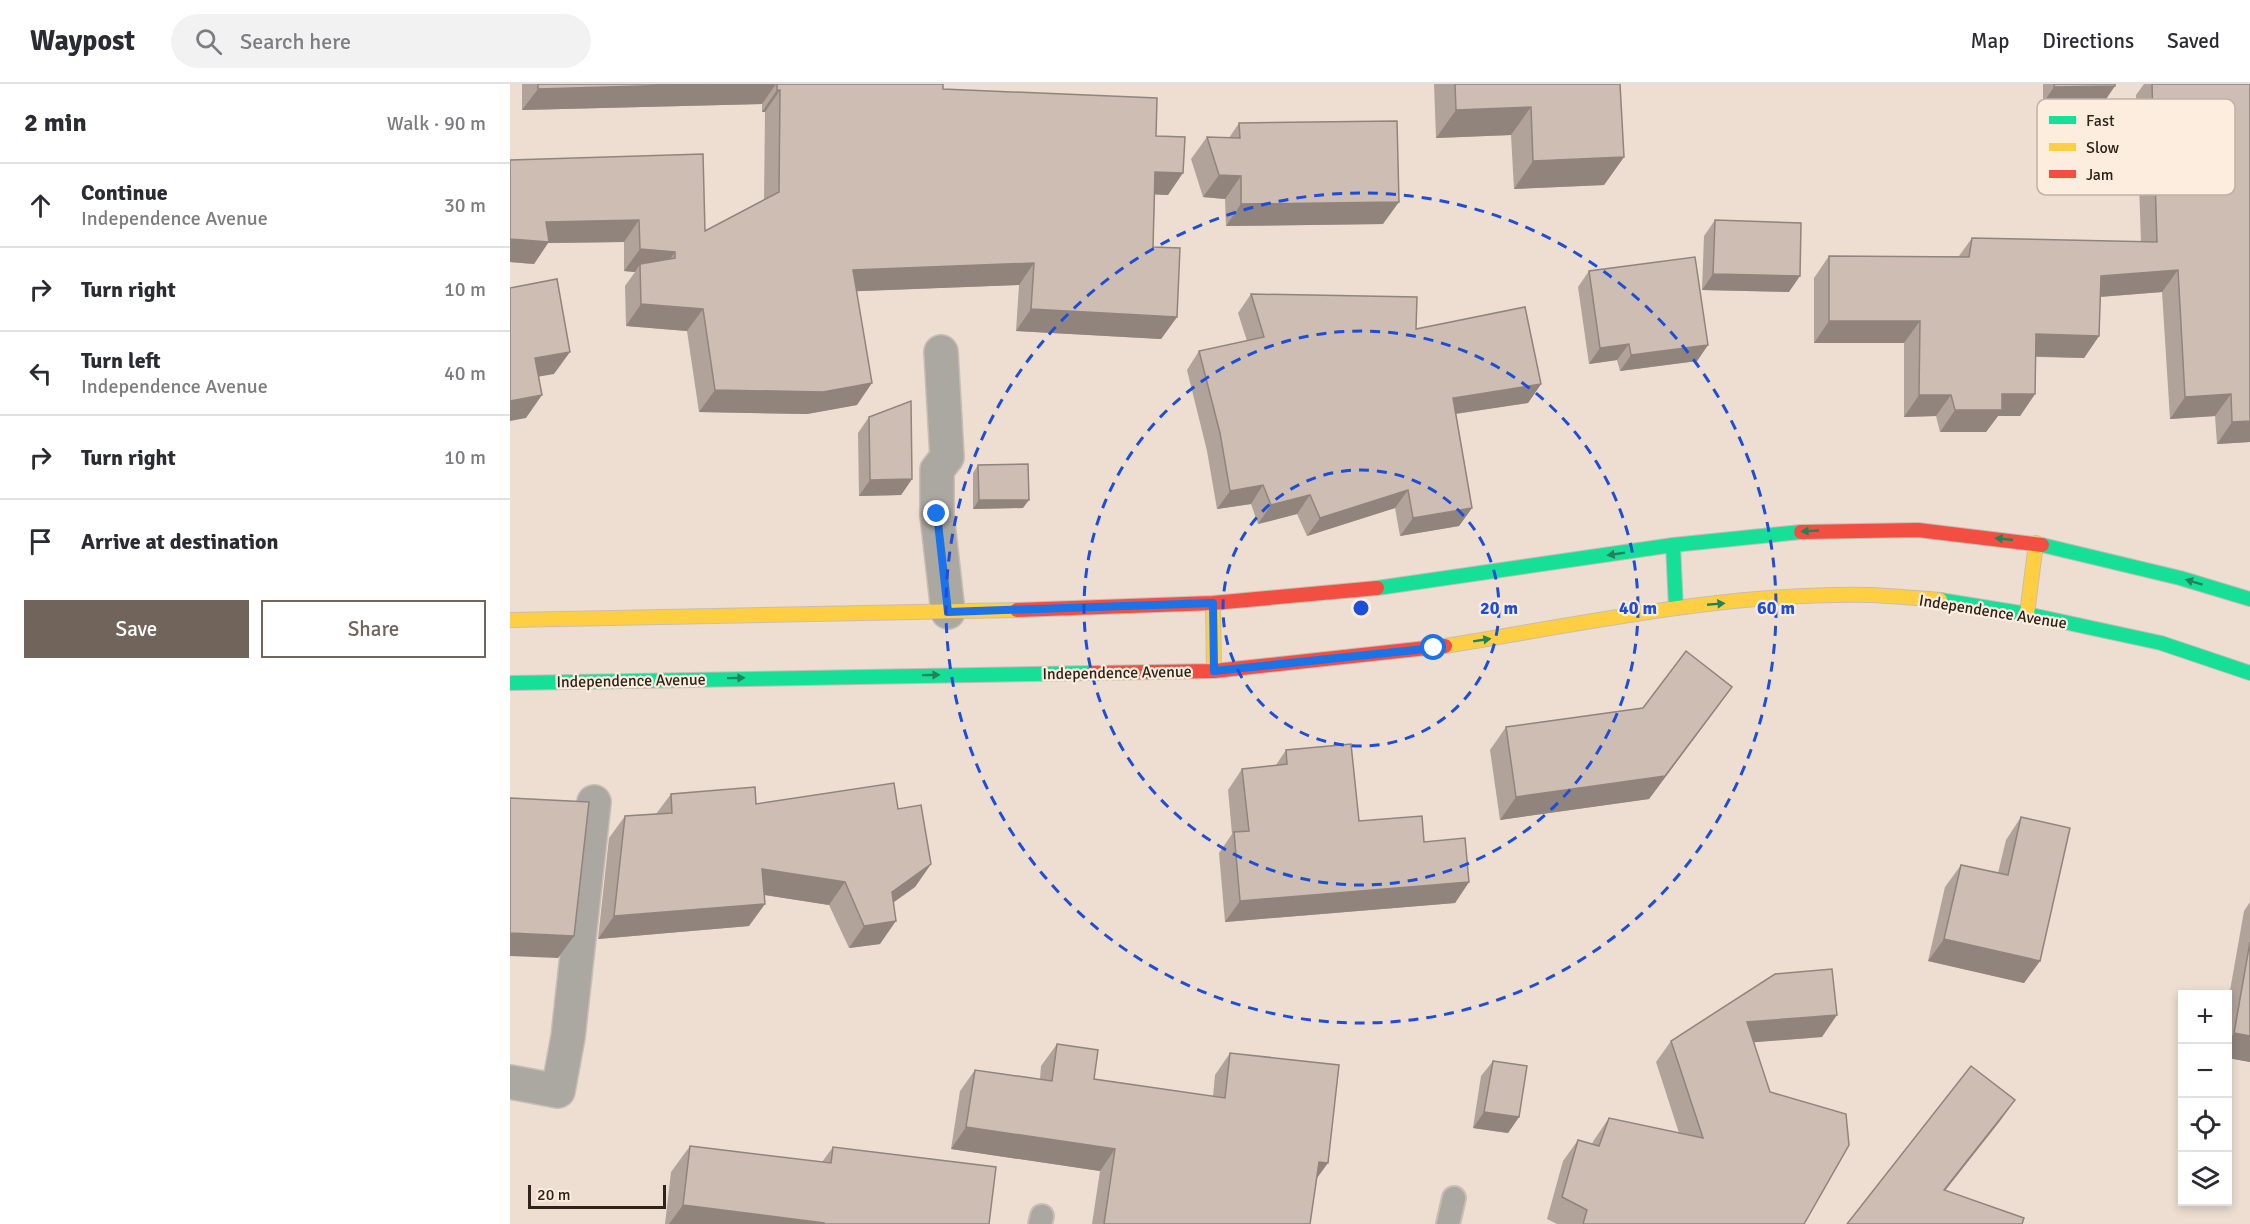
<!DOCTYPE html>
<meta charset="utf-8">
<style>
:root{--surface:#fff;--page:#f2f2f3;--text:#2b2b33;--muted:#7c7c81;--line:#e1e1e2;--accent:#71655b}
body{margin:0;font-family:Signika,sans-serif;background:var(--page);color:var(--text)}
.controls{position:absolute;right:18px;bottom:18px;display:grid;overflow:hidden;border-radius:0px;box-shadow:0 3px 9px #0003}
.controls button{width:54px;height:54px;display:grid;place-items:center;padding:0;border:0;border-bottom:2px solid var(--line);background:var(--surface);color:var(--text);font:30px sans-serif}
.scale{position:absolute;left:18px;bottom:15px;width:138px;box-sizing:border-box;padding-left:6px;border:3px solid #2e241b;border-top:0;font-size:16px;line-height:21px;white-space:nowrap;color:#2e241b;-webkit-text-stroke:4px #fdedde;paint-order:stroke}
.stop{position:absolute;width:18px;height:18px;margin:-14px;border:4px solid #1a73e8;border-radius:50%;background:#fff}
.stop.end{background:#1a73e8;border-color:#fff;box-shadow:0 2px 6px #0008}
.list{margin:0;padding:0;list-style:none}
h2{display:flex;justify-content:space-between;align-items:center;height:78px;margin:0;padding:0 24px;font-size:26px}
h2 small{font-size:20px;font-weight:400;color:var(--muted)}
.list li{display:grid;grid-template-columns:39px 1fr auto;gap:18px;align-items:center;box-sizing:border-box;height:84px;padding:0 24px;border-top:2px solid var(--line)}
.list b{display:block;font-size:22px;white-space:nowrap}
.list p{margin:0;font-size:20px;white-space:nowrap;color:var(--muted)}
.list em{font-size:20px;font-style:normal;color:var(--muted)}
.actions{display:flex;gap:12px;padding:18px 24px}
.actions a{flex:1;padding:14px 0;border:2px solid var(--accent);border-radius:0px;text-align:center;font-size:21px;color:var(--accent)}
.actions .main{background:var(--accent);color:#fff}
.icon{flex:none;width:33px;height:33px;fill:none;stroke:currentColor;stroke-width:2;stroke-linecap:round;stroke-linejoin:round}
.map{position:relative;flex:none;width:1740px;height:1140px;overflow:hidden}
header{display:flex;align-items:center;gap:36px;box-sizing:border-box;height:84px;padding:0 30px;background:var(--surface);border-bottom:2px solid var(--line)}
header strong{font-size:28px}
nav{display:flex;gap:33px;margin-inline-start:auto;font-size:21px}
.search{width:420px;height:54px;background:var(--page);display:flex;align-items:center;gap:15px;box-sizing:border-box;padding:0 21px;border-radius:33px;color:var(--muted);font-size:22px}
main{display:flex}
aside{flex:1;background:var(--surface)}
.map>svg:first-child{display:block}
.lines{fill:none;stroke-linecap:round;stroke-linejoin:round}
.lane-casing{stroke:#c8bdb3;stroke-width:26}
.street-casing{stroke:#c8bdb3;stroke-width:36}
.fast-casing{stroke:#c8bdb3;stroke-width:16}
.slow-casing{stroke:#c8bdb3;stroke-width:16}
.jam-casing{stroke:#c8bdb3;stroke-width:16}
.lane{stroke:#aba7a1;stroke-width:22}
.street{stroke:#aba7a1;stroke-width:33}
.fast{stroke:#16e098;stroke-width:14}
.slow{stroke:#ffcf43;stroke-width:14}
.jam{stroke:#f24e42;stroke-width:14}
.wall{fill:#b1a39a}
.shaded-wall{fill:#90847d}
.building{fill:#cebdb3;stroke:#90847d;stroke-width:1.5}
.oneway{fill:#22825a}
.route{stroke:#1a73e8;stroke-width:8}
.ring{fill:none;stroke:#1d4ed8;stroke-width:3;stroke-dasharray:10 8}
.labels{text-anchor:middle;stroke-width:4.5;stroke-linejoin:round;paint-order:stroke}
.street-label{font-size:16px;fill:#2e241b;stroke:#fdedde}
.key{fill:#fdedde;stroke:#bfb1a4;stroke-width:1.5}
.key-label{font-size:16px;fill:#2e241b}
.centre{fill:#1d4ed8;stroke:#fdedde;stroke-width:3}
.ring-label{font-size:18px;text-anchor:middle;font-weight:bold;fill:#1d4ed8;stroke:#fdedde;stroke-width:4.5;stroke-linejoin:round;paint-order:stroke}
</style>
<header>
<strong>Waypost</strong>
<div class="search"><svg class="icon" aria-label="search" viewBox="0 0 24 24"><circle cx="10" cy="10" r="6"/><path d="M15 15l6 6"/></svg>Search here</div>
<nav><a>Map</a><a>Directions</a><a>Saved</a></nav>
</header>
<main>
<aside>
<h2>2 min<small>Walk · 90 m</small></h2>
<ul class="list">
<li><svg class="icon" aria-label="ahead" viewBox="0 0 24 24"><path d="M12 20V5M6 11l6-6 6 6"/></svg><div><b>Continue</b><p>Independence Avenue</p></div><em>30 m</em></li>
<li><svg class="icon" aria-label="right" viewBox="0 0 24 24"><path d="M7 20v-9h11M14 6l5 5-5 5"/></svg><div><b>Turn right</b></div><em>10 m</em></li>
<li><svg class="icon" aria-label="left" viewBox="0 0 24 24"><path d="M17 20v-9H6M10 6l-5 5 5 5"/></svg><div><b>Turn left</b><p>Independence Avenue</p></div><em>40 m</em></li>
<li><svg class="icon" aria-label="right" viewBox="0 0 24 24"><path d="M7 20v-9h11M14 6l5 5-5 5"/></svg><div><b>Turn right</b></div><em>10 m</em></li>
<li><svg class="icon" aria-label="arrive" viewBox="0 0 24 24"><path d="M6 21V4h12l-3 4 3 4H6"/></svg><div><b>Arrive at destination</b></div></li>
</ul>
<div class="actions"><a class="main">Save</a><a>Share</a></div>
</aside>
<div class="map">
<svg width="1740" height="1140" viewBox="0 0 1740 1140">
<rect width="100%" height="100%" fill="#edded1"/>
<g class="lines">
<defs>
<g id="lane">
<path d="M 530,1140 L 532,1132"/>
<path d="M 938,1140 L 944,1114"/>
</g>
<g id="street">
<path d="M 431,268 L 437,373 L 427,386 L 427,431 L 438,528"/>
<path d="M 0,998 L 48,1007 L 58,953 L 84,718"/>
</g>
<g id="fast">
<path d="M 1163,461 L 1166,524"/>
<path d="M 1532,461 L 1670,494 L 1740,515"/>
<path d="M 867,504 L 1163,461 L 1291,448"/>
<path d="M 1430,516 L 1517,530 L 1651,559 L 1740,589"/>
<path d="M 0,599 L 583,589"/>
</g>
<g id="slow">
<path d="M 703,519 L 704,587"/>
<path d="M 1517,530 L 1526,459"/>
<path d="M 0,536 L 507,526"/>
<path d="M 935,562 C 1076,539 1218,508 1361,511 C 1384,512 1407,514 1430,516"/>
</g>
<g id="jam">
<path d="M 1291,448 L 1408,446 L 1532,461"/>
<path d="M 507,526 L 703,519 L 867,504"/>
<path d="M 583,589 L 704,587 L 935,562"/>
</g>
</defs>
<use href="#lane" class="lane-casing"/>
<use href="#street" class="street-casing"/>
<use href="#fast" class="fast-casing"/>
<use href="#slow" class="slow-casing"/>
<use href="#jam" class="jam-casing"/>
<use href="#lane" class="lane"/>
<use href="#street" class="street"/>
<use href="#fast" class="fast"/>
<use href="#slow" class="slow"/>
<use href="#jam" class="jam"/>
</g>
<g class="wall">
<path d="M 12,0 L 433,0 L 433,5 L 646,52 L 658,111 L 645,110 L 643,163 L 667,233 L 651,255 L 506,247 L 509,201 L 347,207 L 347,321 L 297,330 L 189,328 L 177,247 L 116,242 L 115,202 L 125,188 L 114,187 L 114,158 L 38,159 L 24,180 L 0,178 L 0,76 L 195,147 L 254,116 L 255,28 L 252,28 L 252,20 L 12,26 Z"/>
<path d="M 924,0 L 1110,0 L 1114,73 L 1094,101 L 1004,105 L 1001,51 L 926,54 Z"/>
<path d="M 1533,0 L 1605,0 L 1594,18 L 1533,19 Z"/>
<path d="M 1634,0 L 1740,0 L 1740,358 L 1707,360 L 1705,332 L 1660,335 L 1652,208 L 1590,213 L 1589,252 L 1574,274 L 1526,273 L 1525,310 L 1510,332 L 1488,332 L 1476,348 L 1430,348 L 1426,332 L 1394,333 L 1394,259 L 1304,259 L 1304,194 L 1319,172 L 1449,172 L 1462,154 L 1631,158 L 1626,11 Z"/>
<path d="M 729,39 L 873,140 L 716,142 L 715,115 L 693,113 L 681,75 L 697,53 L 719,54 Z"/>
<path d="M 1205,136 L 1279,208 L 1192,206 L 1194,152 Z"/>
<path d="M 1079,187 L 1198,261 L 1187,277 L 1110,287 L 1107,276 L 1079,280 L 1068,203 Z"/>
<path d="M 741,210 L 906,245 L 1031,300 L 1018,319 L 946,330 L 962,424 L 949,442 L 890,452 L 885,424 L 797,452 L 787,430 L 748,440 L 741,420 L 707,425 L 697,367 L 677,286 L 689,267 L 737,257 L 728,229 Z"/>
<path d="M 359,333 L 402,395 L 391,411 L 349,412 L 348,349 Z"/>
<path d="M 468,381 L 513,424 L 463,425 L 463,389 Z"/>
<path d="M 1222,603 L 1206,625 L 1139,715 L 990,736 L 980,666 L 996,643 L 1133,624 Z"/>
<path d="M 776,666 L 849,737 L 914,758 L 959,798 L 945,819 L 715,838 L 709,769 L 722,750 L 718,706 L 732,685 L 766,681 Z"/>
<path d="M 161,710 L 246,720 L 388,725 L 421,780 L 405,803 L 383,818 L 370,860 L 339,864 L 319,821 L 254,811 L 239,842 L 88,855 L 99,754 L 115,732 L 146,730 Z"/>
<path d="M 1511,733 L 1530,877 L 1514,899 L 1418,877 L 1435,803 L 1451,781 L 1488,789 L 1496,756 Z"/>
<path d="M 1740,818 L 1740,978 L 1718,974 L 1718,918 L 1734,827 Z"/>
<path d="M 1312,953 L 1243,958 L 1294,1140 L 1047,1140 L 1037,1135 L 1053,1077 L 1068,1056 L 1082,1060 L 1084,1056 L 1099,1034 L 1169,1049 L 1146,978 L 1161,957 Z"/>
<path d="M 547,960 L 584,995 L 703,1013 L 705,991 L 720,969 L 807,1095 L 800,1140 L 582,1140 L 590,1087 L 441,1065 L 450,1007 L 465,986 L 530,995 L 531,982 Z"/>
<path d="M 983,977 L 1009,1033 L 998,1049 L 963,1044 L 971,992 Z"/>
<path d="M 180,1062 L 312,1078 L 323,1063 L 479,1140 L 155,1140 L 161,1088 Z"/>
</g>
<g class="shaded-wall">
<path d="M 200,0 L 266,0 L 252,20 L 12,26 L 28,5 Z"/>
<path d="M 1605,2 L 1594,18 L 1533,19 L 1544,3 Z"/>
<path d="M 267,6 L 270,6 L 255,28 L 252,28 Z"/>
<path d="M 1021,23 L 1001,51 L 926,54 L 946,26 Z"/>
<path d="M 1114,73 L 1094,101 L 1004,105 L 1023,77 Z"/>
<path d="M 645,88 L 673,89 L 658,111 L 630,110 Z"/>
<path d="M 709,91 L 731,92 L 715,115 L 693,113 Z"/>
<path d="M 889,118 L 873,140 L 716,142 L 731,120 Z"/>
<path d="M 129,136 L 114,158 L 38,159 L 24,180 L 0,178 L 0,155 L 36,138 Z"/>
<path d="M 130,165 L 165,168 L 150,190 L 130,180 L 125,188 L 114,187 Z"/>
<path d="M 524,179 L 509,201 L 328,208 L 343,186 Z"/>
<path d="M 1668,186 L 1652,208 L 1575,214 L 1591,192 Z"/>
<path d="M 1203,190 L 1290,192 L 1279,208 L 1192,206 Z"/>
<path d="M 131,220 L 193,225 L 177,247 L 116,242 Z"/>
<path d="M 521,225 L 667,233 L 651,255 L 506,247 Z"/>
<path d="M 1319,237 L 1410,237 L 1394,259 L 1304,259 Z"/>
<path d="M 1526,250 L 1589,252 L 1574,274 L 1511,272 Z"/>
<path d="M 1119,260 L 1107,276 L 1079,280 L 1090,264 Z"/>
<path d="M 1198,261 L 1187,277 L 1110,287 L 1121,271 Z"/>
<path d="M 60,268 L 44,290 L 9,296 L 25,274 Z"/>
<path d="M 362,299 L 347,321 L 297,330 L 189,328 L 205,306 Z"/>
<path d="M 1031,300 L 1018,319 L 930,332 L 943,314 Z"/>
<path d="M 1492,310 L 1525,310 L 1510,332 L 1488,332 L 1476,348 L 1430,348 L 1445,326 Z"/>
<path d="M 1721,310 L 1705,332 L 1660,335 L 1675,313 Z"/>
<path d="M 32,311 L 16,334 L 0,337 L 0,317 Z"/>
<path d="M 1409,311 L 1441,311 L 1426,332 L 1394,333 Z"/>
<path d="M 1740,337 L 1740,358 L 1707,360 L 1722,338 Z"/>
<path d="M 402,395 L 391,411 L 349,412 L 360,396 Z"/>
<path d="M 753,401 L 741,420 L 707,425 L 720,407 Z"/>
<path d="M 898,406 L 885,424 L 797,452 L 810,434 Z"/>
<path d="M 800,411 L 787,430 L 748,440 L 761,421 Z"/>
<path d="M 469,416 L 519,416 L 513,424 L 463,425 Z"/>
<path d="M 962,424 L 949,442 L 890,452 L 903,434 Z"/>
<path d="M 1222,603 L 1206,625 L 1139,715 L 990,736 L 1006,713 Z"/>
<path d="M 421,780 L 405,803 L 366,831 L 382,808 Z"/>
<path d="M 252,785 L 335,798 L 319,821 L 236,808 Z"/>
<path d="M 959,798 L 945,819 L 715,838 L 730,817 Z"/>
<path d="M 255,820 L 239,842 L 88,855 L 104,832 Z"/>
<path d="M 386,837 L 370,860 L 339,864 L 354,842 Z"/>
<path d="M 0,849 L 64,852 L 48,874 L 0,872 Z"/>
<path d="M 1434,855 L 1530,877 L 1514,899 L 1418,877 Z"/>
<path d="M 1327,931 L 1312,953 L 1222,960 L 1237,938 Z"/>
<path d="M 1724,949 L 1740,952 L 1740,978 L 1718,974 L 1718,958 Z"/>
<path d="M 1505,1016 L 1490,1037 L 1419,1127 L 1434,1106 Z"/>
<path d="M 974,1028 L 1009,1033 L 998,1049 L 963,1044 Z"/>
<path d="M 456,1043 L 605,1065 L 590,1087 L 441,1065 Z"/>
<path d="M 809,1078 L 818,1079 L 802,1101 Z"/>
<path d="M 173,1121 L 314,1139 L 313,1140 L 159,1140 Z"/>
</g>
<g class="building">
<path d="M 28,0 L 200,0 L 28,5 Z"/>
<path d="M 267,0 L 433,0 L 433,5 L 647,14 L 646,52 L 675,53 L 673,89 L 645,88 L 643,163 L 670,164 L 667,233 L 521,225 L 524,179 L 343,186 L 362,299 L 313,308 L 205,306 L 193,225 L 131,220 L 130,180 L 165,174 L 165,168 L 130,165 L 129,136 L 36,138 L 39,158 L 0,155 L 0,76 L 193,70 L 195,147 L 269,108 L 270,6 L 267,6 Z"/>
<path d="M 945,0 L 1110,0 L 1114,73 L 1023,77 L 1021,23 L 946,26 Z"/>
<path d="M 1544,0 L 1605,0 L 1605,2 L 1544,3 Z"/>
<path d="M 1642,0 L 1740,0 L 1740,337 L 1722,338 L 1721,310 L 1675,313 L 1668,186 L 1591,192 L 1589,252 L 1526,250 L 1525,310 L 1492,310 L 1492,326 L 1445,326 L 1441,311 L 1409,311 L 1410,237 L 1319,237 L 1319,172 L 1459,173 L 1462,154 L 1647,158 Z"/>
<path d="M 887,37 L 889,118 L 731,120 L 731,92 L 709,91 L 697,53 L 730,54 L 729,39 Z"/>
<path d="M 1205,136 L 1291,139 L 1290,192 L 1203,190 Z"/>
<path d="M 1185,173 L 1198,261 L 1121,271 L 1119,260 L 1090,264 L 1079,187 Z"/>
<path d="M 47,195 L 60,268 L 25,274 L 32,311 L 0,317 L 0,204 Z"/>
<path d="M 741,210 L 907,213 L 906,245 L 1015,223 L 1031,300 L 943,314 L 962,424 L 903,434 L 898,406 L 810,434 L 800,411 L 761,421 L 753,401 L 720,407 L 710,349 L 689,267 L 754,253 Z"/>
<path d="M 401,317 L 402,395 L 360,396 L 359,333 Z"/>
<path d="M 518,380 L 519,416 L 469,416 L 468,381 Z"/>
<path d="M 1176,567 L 1222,603 L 1155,692 L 1006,713 L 996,643 L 1133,624 Z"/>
<path d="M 841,660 L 849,737 L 912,732 L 914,758 L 955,754 L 959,798 L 730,817 L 724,748 L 739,747 L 732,685 L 777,680 L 776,666 Z"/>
<path d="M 384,699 L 388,725 L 411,721 L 421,780 L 382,808 L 386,837 L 354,842 L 335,798 L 252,785 L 255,820 L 104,832 L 115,732 L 162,729 L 161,710 L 245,703 L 246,720 Z"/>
<path d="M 0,714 L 79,718 L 64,852 L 0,849 Z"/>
<path d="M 1511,733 L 1560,744 L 1530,877 L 1434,855 L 1451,781 L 1498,791 Z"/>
<path d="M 1740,858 L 1740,952 L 1724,949 Z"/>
<path d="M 1322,885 L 1327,931 L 1237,938 L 1260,1008 L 1336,1030 L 1339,1061 L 1294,1140 L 1073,1140 L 1077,1126 L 1052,1113 L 1068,1056 L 1089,1062 L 1099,1034 L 1193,1054 L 1161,957 L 1265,890 Z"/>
<path d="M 547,960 L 588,966 L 584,995 L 715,1014 L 720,969 L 829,981 L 818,1079 L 809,1078 L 800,1140 L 594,1140 L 605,1065 L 456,1043 L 465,986 L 542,997 Z"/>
<path d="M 983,977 L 1017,982 L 1009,1033 L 974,1028 Z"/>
<path d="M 1461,982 L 1505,1016 L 1434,1106 L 1514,1134 L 1512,1140 L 1337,1140 Z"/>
<path d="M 180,1062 L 321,1079 L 323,1063 L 486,1083 L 479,1140 L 314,1140 L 314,1139 L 173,1121 Z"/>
</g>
<defs><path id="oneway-solid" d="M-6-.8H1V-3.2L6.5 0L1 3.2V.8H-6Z" transform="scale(1.5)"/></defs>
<g class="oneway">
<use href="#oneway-solid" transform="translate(1300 447) rotate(177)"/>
<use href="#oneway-solid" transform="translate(1494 455) rotate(-174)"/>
<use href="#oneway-solid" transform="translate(1106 470) rotate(171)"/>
<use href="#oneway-solid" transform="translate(1684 498) rotate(-163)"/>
<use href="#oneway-solid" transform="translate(1206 520) rotate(-5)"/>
<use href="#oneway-solid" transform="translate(972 556) rotate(-9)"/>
<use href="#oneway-solid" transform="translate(421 591) rotate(-1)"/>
<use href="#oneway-solid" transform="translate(226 594) rotate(-1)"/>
</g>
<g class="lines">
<path class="route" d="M 427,430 L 438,528 L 703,519 L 704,587 L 924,564"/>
</g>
<g class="ring">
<circle cx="851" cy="524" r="138"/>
<circle cx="851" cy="524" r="277"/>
<circle cx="851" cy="524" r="415"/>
</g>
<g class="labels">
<g class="street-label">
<text transform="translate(1483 527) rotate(9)" y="6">Independence Avenue</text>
<text transform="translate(607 588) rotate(-1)" y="6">Independence Avenue</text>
<text transform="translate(121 596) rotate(-1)" y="6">Independence Avenue</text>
</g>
</g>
<rect x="1527" y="15" width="198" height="96" rx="9" class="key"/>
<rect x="1539" y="32" width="27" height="8" fill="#16e098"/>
<rect x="1539" y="59" width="27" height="8" fill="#ffcf43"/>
<rect x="1539" y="86" width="27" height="8" fill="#f24e42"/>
<g class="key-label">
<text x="1576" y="42">Fast</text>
<text x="1576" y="69">Slow</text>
<text x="1576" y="96">Jam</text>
</g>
<circle cx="851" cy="524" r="9" class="centre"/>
<g class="ring-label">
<text x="989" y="530">20 m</text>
<text x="1128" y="530">40 m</text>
<text x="1266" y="530">60 m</text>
</g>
</svg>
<div class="controls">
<button>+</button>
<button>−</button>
<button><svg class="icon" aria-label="locate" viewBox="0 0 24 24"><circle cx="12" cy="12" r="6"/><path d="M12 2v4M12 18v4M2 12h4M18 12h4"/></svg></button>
<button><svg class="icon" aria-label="layers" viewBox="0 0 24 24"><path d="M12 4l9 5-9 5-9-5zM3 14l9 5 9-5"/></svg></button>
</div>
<div class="scale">20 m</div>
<div class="stop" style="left:924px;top:564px"></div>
<div class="stop end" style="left:427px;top:430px"></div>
</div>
</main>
